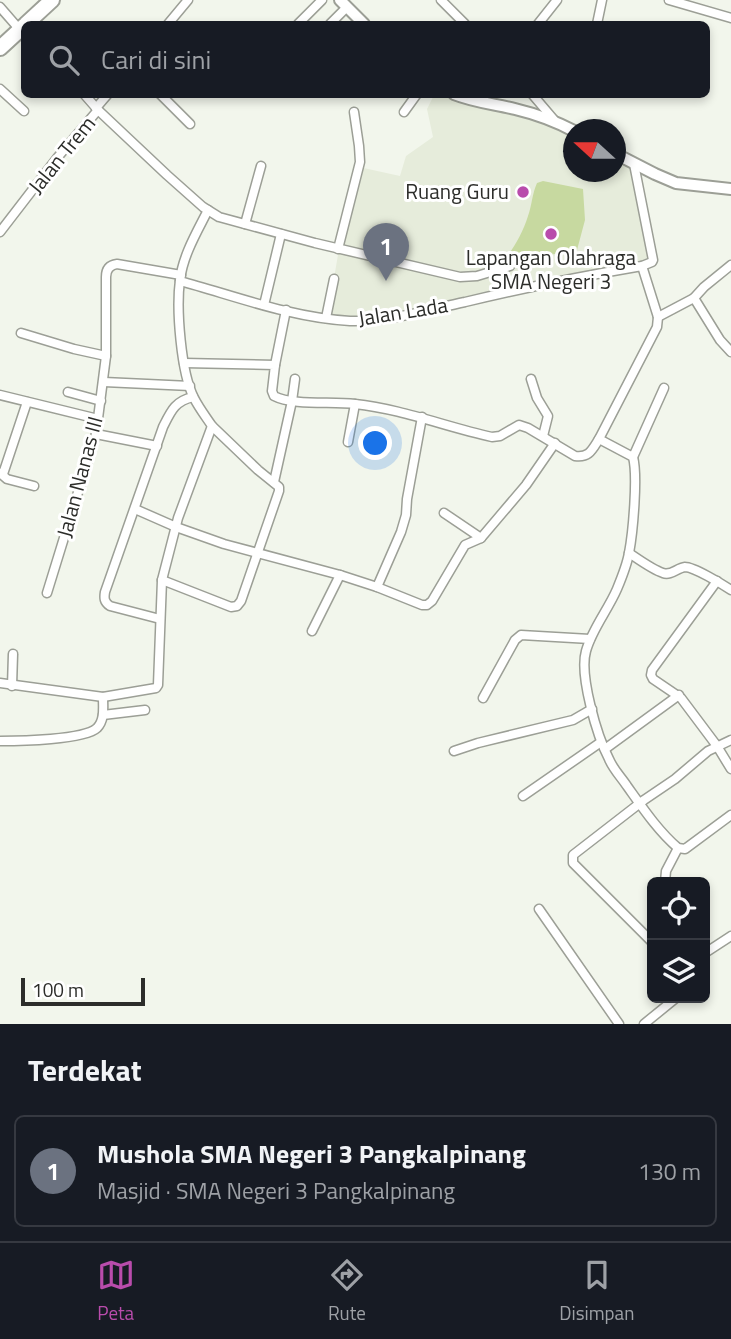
<!DOCTYPE html>
<html lang="id">
<meta charset="utf-8">
<style>
:root{--surface:#171b24;--page:#242831;--text:#f1f3f6;--muted:#9ea1a6;--line:#363941;--accent:#b94cac}
body{margin:0;font-family:"Titillium Web",sans-serif;background:var(--page);color:var(--text)}
.controls{position:absolute;right:21px;bottom:21px;display:grid;overflow:hidden;border-radius:10px;box-shadow:0 4px 10px #0003}
.controls button{width:63px;height:63px;display:grid;place-items:center;padding:0;border:0;border-bottom:2px solid var(--line);background:var(--surface);color:var(--text);font:35px sans-serif}
.compass{position:absolute;left:563px;top:119px;width:63px;height:63px;border-radius:50%;background:var(--surface);box-shadow:0 4px 10px #0003;rotate:291deg}
.scale{position:absolute;left:21px;bottom:18px;width:124px;box-sizing:border-box;padding-left:7px;border:4px solid #2c2d2a;border-top:0;font-size:19px;line-height:24px;white-space:nowrap;color:#2c2d2a;-webkit-text-stroke:5px #fff;paint-order:stroke}
.you{position:absolute;left:376px;top:444px;width:24px;height:24px;margin:-18px;border:5px solid #fff;border-radius:50%;background:#1a73e8;box-shadow:0 0 0 10px #1a73e833}
.badge{display:grid;place-items:center;width:46px;height:46px;border-radius:50%;background:var(--accent);color:#fff;font-size:23px;font-weight:700}
.pin{position:absolute;translate:-50% -58px;filter:drop-shadow(0 2px 4px #0008)}
.pin::after{content:'';position:absolute;top:37px;width:24px;height:21px;background:inherit;clip-path:polygon(0 0,100% 0,50% 100%)}
.list{margin:0;padding:0;list-style:none}
h2{display:flex;justify-content:space-between;align-items:center;height:91px;margin:0;padding:0 28px;font-size:30px}
h2 small{font-size:23px;font-weight:400;color:var(--muted)}
.list li{display:grid;grid-template-columns:46px 1fr auto;gap:21px;align-items:center;box-sizing:border-box;height:112px;margin:0 14px 14px;padding:0 14px;border:2px solid var(--line);border-radius:10px}
.list b{display:block;font-size:26px;white-space:nowrap}
.list p{margin:0;font-size:23px;white-space:nowrap;color:var(--muted)}
.list em{font-size:23px;font-style:normal;color:var(--muted)}
.icon{flex:none;width:38px;height:38px;fill:none;stroke:currentColor;stroke-width:2;stroke-linecap:round;stroke-linejoin:round}
.map{position:relative;flex:none;width:731px;height:1024px;overflow:hidden}
.search{position:absolute;background:var(--surface);box-shadow:0 4px 10px #0003;left:21px;right:21px;top:21px;height:77px;display:flex;align-items:center;gap:18px;box-sizing:border-box;padding:0 24px;border-radius:10px;color:var(--muted);font-size:26px}
.sheet{height:217px;background:var(--surface)}
nav{display:flex;justify-content:space-around;align-items:center;box-sizing:border-box;height:98px;border-top:2px solid var(--line);background:var(--surface);font-size:19px;color:var(--muted)}
nav a{display:grid;justify-items:center;gap:4px}
nav .on{color:var(--accent)}
.map>svg:first-child{display:block}
.built{fill:#e6ecdb}
.pitch{fill:#c7d9a0}
.lines{fill:none;stroke-linecap:round;stroke-linejoin:round}
.street-casing{stroke:#9c9f96;stroke-width:11}
.secondary-casing{stroke:#9c9f96;stroke-width:14}
.highway-casing{stroke:#9c9f96;stroke-width:18}
.street{stroke:#fff;stroke-width:8}
.secondary{stroke:#fff;stroke-width:10}
.highway{stroke:#fff;stroke-width:14}
.poi-dot{fill:#b94cac;stroke:#fff;stroke-width:2.5}
.labels{text-anchor:middle;stroke-width:6;stroke-linejoin:round;paint-order:stroke}
.street-label{font-size:21px;fill:#2c2d2a;stroke:#fff}
.poi-label{font-size:21px;fill:#2c2d2a;stroke:#fff;text-anchor:end}
</style>
<div class="map">
<svg width="731" height="1024" viewBox="0 0 731 1024">
<rect width="100%" height="100%" fill="#f2f6ec"/>
<path class="built" d="M 434,95 L 442,95 L 464,103 L 542,119 L 573,135 L 574,172 L 616,172 L 616,158 L 630,166 L 653,261 L 386,315 L 354,318 L 328,313 L 339,249 L 359,167 L 400,176 L 406,156 L 433,137 L 427,109 Z"/>
<path class="pitch" d="M 543,181 L 583,189 L 585,220 L 577,250 L 527,259 L 502,268 L 500,266 C 512,251 522,235 528,216 C 532,205 532,194 537,183 Z"/>
<g class="lines">
<defs>
<g id="street">
<path d="M 441,0 L 465,24"/>
<path d="M 669,0 L 731,18"/>
<path d="M 0,7 L 20,30"/>
<path d="M 168,24 L 188,0"/>
<path d="M 298,24 L 322,0"/>
<path d="M 330,24 L 347,7"/>
<path d="M 538,24 L 557,0"/>
<path d="M 597,24 L 602,0"/>
<path d="M 0,89 L 24,111"/>
<path d="M 84,94 L 98,110 L 167,175 L 203,207 L 219,217 L 315,243 L 460,277 L 477,276 L 510,266"/>
<path d="M 160,94 L 190,124"/>
<path d="M 532,94 L 555,121"/>
<path d="M 96,108 L 108,94"/>
<path d="M 404,112 L 417,94"/>
<path d="M 245,224 L 261,166"/>
<path d="M 0,232 L 57,158 L 98,110"/>
<path d="M 338,249 L 360,162 L 359,146 L 354,112"/>
<path d="M 180,281 C 235,296 292,318 350,321 C 389,322 427,310 465,302 C 523,288 583,276 642,266 L 652,262 L 653,260 L 634,164"/>
<path d="M 694,298 L 720,340 L 731,352"/>
<path d="M 264,305 L 281,234"/>
<path d="M 658,317 L 694,298 L 704,287 L 731,265"/>
<path d="M 326,318 L 334,279"/>
<path d="M 21,333 L 74,349 L 106,356"/>
<path d="M 184,363 L 275,365 L 272,391 L 274,396 C 293,406 332,401 355,404 C 402,409 446,427 492,437 L 500,436 L 519,425 L 528,428 L 575,456 C 589,458 592,450 599,439 L 657,327 L 658,317 L 642,266"/>
<path d="M 275,365 L 286,310"/>
<path d="M 531,379 L 537,398 L 548,416 L 543,436"/>
<path d="M 104,382 L 190,386"/>
<path d="M 68,392 L 101,401"/>
<path d="M 0,395 L 98,419"/>
<path d="M 96,434 L 157,446"/>
<path d="M 599,439 L 633,457 C 638,476 633,532 629,553 C 627,565 622,577 617,589 C 608,610 592,629 586,651 C 579,675 597,736 609,759 C 613,769 621,777 627,786 C 642,807 658,831 678,848 L 685,849 L 731,815"/>
<path d="M 348,442 L 355,404"/>
<path d="M 633,457 L 664,388"/>
<path d="M 0,473 L 7,479 L 34,486"/>
<path d="M 3,474 L 27,402"/>
<path d="M 274,482 L 292,401 L 295,379"/>
<path d="M 135,509 L 176,527 L 224,544 L 340,575 L 377,587 L 422,605 L 427,605 L 432,601 L 465,545 L 481,538 L 526,485 L 555,443"/>
<path d="M 444,513 L 481,538"/>
<path d="M 629,553 C 638,559 653,570 663,573 C 671,576 677,568 685,567 C 694,567 722,584 731,590"/>
<path d="M 162,580 L 231,607 L 237,606 L 241,601 L 279,491 L 279,487 L 258,470 L 212,426"/>
<path d="M 717,581 L 652,670 L 651,675 L 653,679 L 681,698 L 717,746 L 731,769"/>
<path d="M 377,587 L 401,532 L 406,515 L 407,499 L 422,417"/>
<path d="M 47,593 L 96,434 L 106,356 L 106,277 C 106,270 109,265 117,264 L 181,275"/>
<path d="M 160,619 L 110,606 C 104,602 104,598 105,592 L 163,427 C 171,411 175,401 193,397"/>
<path d="M 312,631 L 340,575"/>
<path d="M 0,683 L 103,697 L 156,688 L 158,685 L 162,580 L 178,518 L 212,426 C 206,417 199,408 194,398 C 181,373 176,309 180,280 C 183,255 197,232 208,210"/>
<path d="M 12,686 L 13,654"/>
<path d="M 483,698 L 515,640 L 521,635 L 590,639"/>
<path d="M 103,715 L 145,710"/>
<path d="M 0,741 C 19,741 84,740 97,728 C 105,720 103,707 103,697"/>
<path d="M 605,749 L 679,695"/>
<path d="M 454,751 L 478,743 L 573,720 L 592,709"/>
<path d="M 523,796 L 601,742"/>
<path d="M 665,882 L 666,871 L 678,848"/>
<path d="M 539,909 L 619,1024"/>
<path d="M 652,942 L 573,863 L 573,855 L 644,800 L 675,779 L 708,751 L 731,740"/>
<path d="M 705,953 L 731,936"/>
<path d="M 644,1024 L 676,998"/>
</g>
<g id="secondary">
<path d="M 340,0 L 364,24"/>
<path d="M 454,94 C 474,102 495,104 515,109 C 536,114 555,121 574,131"/>
<path d="M 616,154 L 655,174 L 676,183 L 731,189"/>
</g>
<g id="highway">
<path d="M 26,24 L 52,0"/>
<path d="M 0,48 L 24,26"/>
</g>
</defs>
<use href="#street" class="street-casing"/>
<use href="#secondary" class="secondary-casing"/>
<use href="#highway" class="highway-casing"/>
<use href="#street" class="street"/>
<use href="#secondary" class="secondary"/>
<use href="#highway" class="highway"/>
</g>
<g class="poi-dot">
<circle cx="523" cy="192" r="7"/>
<circle cx="551" cy="234" r="7"/>
</g>
<g class="labels">
<g class="street-label">
<text transform="translate(62 155) rotate(-51)" y="7">Jalan Trem</text>
<text transform="translate(403 312) rotate(-9)" y="7">Jalan Lada</text>
<text transform="translate(80 477) rotate(-75)" y="7">Jalan Nanas III</text>
</g>
<g class="poi-label">
<text x="509" y="199">Ruang Guru</text>
<text x="551" y="265" text-anchor="middle">Lapangan Olahraga<tspan x="551" dy="24">SMA Negeri 3</tspan></text>
</g>
</g>
</svg>
<div class="controls">
<button><svg class="icon" aria-label="locate" viewBox="0 0 24 24"><circle cx="12" cy="12" r="6"/><path d="M12 2v4M12 18v4M2 12h4M18 12h4"/></svg></button>
<button><svg class="icon" aria-label="layers" viewBox="0 0 24 24"><path d="M12 4l9 5-9 5-9-5zM3 14l9 5 9-5"/></svg></button>
</div>
<svg class="compass" viewBox="-18 -18 36 36"><path d="M0-13l5 13h-10z" fill="#e53935"/><path d="M0 13l5-13h-10z" fill="#9ea1a6"/></svg>
<div class="scale">100 m</div>
<div class="you"></div>
<div class="pin badge" style="left:386px;top:281px;background:#6b7280">1</div>
<div class="search"><svg class="icon" aria-label="search" viewBox="0 0 24 24"><circle cx="10" cy="10" r="6"/><path d="M15 15l6 6"/></svg>Cari di sini</div>
</div>
<section class="sheet">
<h2>Terdekat<small></small></h2>
<ul class="list">
<li><span class="badge" style="background:#6b7280">1</span><div><b>Mushola SMA Negeri 3 Pangkalpinang</b><p>Masjid · SMA Negeri 3 Pangkalpinang</p></div><em>130 m</em></li>
</ul>
</section>
<nav>
<a class="on"><svg class="icon" aria-label="map" viewBox="0 0 24 24"><path d="M3 6l6-2 6 2 6-2v14l-6 2-6-2-6 2zM9 4v14M15 6v14"/></svg>Peta</a>
<a><svg class="icon" aria-label="directions" viewBox="0 0 24 24"><path d="M12 3l9 9-9 9-9-9zM9 14v-3h6M13 9l2 2-2 2"/></svg>Rute</a>
<a><svg class="icon" aria-label="saved" viewBox="0 0 24 24"><path d="M7 4h10v16l-5-4-5 4z"/></svg>Disimpan</a>
</nav>
